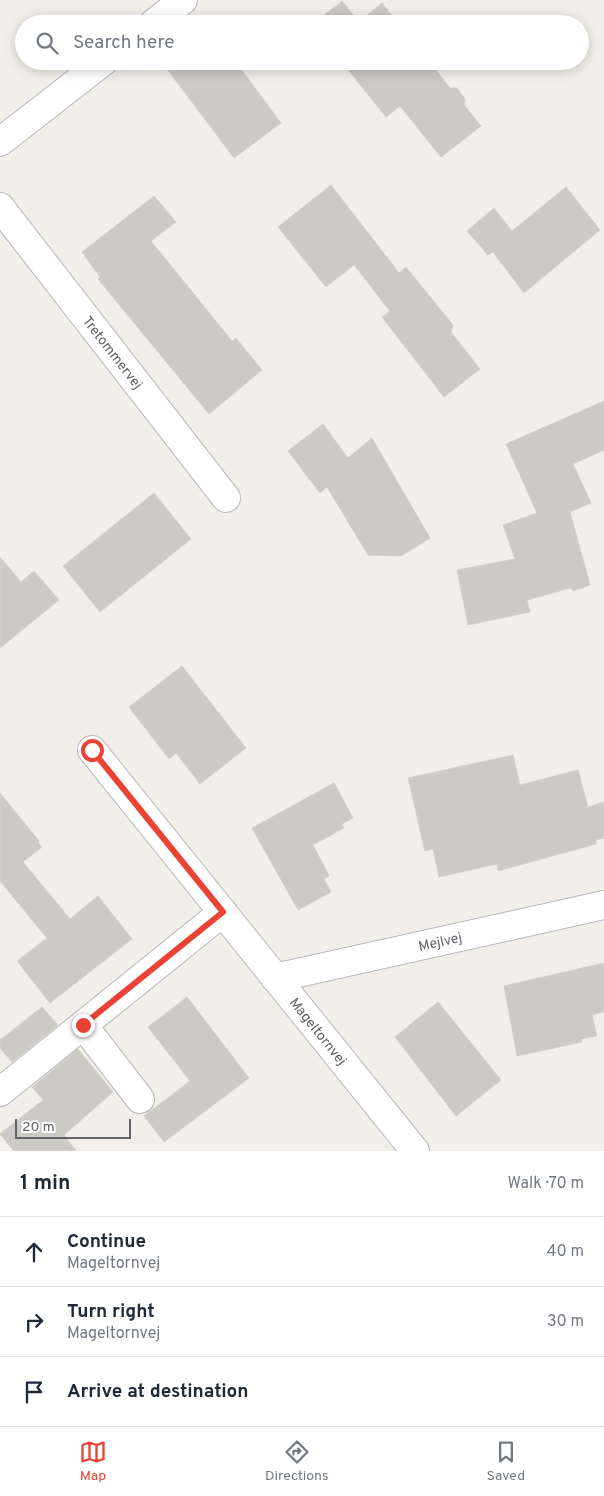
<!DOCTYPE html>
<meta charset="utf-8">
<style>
:root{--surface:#fff;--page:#f2f2f3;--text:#1f2937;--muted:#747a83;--line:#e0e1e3;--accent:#ea4335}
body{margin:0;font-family:Overpass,sans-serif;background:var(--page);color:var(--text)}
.scale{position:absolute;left:15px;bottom:12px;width:116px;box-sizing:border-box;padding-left:5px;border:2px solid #5f6368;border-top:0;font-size:14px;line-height:18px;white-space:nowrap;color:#5f6368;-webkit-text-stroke:4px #fff;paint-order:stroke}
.stop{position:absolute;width:15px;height:15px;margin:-11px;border:4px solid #ea4335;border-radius:50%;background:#fff}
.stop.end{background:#ea4335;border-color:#fff;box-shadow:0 1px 5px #0008}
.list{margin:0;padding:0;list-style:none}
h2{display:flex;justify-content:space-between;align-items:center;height:65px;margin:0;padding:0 20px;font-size:21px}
h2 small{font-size:16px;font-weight:400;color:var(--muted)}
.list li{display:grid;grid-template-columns:32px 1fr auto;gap:15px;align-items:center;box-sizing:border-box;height:70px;padding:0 20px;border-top:1px solid var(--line)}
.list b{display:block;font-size:19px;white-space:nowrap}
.list p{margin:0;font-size:16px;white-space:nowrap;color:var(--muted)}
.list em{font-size:16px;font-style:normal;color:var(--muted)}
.icon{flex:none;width:28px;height:28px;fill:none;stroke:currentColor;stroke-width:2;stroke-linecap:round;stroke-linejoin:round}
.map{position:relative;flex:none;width:604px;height:1151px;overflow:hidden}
.search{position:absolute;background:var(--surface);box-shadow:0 2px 12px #0003;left:15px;right:15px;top:15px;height:55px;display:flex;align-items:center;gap:12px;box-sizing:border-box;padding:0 18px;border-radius:28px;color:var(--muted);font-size:19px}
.sheet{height:275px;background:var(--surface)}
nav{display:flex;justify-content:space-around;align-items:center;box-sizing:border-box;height:70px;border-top:1px solid var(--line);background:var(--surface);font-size:14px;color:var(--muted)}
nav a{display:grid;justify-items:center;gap:2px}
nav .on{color:var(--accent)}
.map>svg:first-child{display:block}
.building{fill:#cccac5;stroke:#d6d1c6}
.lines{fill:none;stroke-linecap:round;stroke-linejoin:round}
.minor-casing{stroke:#b5b8bc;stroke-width:30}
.minor{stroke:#fff;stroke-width:28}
.route{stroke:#ea4335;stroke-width:6}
.labels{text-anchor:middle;stroke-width:5;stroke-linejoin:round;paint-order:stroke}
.street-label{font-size:14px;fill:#5f6368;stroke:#fff}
</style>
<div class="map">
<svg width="604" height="1151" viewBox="0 0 604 1151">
<rect width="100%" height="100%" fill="#f1efe8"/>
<g class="building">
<path d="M 342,1 L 359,22 L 382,3 L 399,24 L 313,24 Z"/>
<path d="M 161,61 L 235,61 L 281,123 L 234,158 Z"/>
<path d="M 341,61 L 429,61 L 450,88 L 457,88 L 465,99 L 464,105 L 481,126 L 441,157 L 400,106 L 386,117 Z"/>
<path d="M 331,185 L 399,273 L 406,267 L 453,325 L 451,332 L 480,369 L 444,397 L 382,317 L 390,311 L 354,265 L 326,287 L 278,227 Z"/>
<path d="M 566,187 L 600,230 L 524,293 L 493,252 L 488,255 L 467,231 L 494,208 L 512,231 Z"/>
<path d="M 154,196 L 176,222 L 151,241 L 232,341 L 236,338 L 262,370 L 209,414 L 98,279 L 100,277 L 82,252 Z"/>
<path d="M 604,401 L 604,450 L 573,464 L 591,503 L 570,512 L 590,585 L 573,591 L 571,588 L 527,600 L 530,612 L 468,625 L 457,570 L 515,559 L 503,525 L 537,513 L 506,444 Z"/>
<path d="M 323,424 L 348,458 L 372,438 L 430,538 L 401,556 L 368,555 L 327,487 L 320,493 L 288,451 Z"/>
<path d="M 154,493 L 191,539 L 100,612 L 63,566 Z"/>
<path d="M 0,557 L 21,582 L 34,571 L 59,600 L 0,648 Z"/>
<path d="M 182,666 L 246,748 L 200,784 L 176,753 L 169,759 L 129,707 Z"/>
<path d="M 513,755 L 520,785 L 578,770 L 588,807 L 604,802 L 604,838 L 596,840 L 596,844 L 498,871 L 497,864 L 439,877 L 433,849 L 425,851 L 408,778 Z"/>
<path d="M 334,783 L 353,818 L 342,824 L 344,828 L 313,845 L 329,876 L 324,879 L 331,892 L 298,910 L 252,828 Z"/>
<path d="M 0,793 L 39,841 L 38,843 L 42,847 L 23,862 L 70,919 L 98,896 L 132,939 L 50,1003 L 17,961 L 47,938 L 0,881 Z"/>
<path d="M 604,963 L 604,1012 L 592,1015 L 597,1036 L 581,1039 L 582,1042 L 517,1056 L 504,986 Z"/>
<path d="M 187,997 L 249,1078 L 164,1142 L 144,1116 L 190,1081 L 148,1027 Z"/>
<path d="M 438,1002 L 501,1080 L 456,1116 L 395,1037 Z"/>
<path d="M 42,1007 L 58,1025 L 12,1062 L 0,1048 L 0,1040 Z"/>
<path d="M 78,1049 L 113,1092 L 64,1135 L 76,1151 L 14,1151 L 0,1134 L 43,1100 L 32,1087 Z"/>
</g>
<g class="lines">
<defs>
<g id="minor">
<path d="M 153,24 L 183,0"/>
<path d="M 0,142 L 104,61"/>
<path id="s1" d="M 0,207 L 226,498"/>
<path id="s2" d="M 92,750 L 415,1151"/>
<path id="s3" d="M 275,978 L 604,905"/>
<path d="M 83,1025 L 140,1099"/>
<path d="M 0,1092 L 223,912"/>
</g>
</defs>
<use href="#minor" class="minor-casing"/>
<use href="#minor" class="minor"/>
</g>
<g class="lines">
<path class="route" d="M 83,1025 L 223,912 L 92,750"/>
</g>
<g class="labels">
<g class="street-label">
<text dy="5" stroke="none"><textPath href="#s1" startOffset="184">Tretommervej</textPath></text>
<text dy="5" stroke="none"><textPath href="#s3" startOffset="169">Mejlvej</textPath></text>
<text dy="5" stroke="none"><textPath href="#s2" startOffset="361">Mageltornvej</textPath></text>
</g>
</g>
</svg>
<div class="scale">20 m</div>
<div class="stop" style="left:92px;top:750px"></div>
<div class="stop end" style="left:83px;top:1025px"></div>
<div class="search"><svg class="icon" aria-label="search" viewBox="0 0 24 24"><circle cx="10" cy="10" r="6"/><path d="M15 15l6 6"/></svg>Search here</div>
</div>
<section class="sheet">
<h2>1 min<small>Walk · 70 m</small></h2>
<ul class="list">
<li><svg class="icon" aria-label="ahead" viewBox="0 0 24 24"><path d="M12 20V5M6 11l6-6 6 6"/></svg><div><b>Continue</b><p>Mageltornvej</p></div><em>40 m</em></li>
<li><svg class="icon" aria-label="right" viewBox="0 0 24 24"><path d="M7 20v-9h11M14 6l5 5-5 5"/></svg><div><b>Turn right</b><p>Mageltornvej</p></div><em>30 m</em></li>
<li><svg class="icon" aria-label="arrive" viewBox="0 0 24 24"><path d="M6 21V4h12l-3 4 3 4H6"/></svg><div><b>Arrive at destination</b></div></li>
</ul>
</section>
<nav>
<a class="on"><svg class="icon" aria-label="map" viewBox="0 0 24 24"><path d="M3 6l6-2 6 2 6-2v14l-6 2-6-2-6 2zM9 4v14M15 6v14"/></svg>Map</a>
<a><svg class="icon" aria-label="directions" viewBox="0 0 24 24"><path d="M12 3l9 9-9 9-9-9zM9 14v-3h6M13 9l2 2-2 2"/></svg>Directions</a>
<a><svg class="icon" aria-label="saved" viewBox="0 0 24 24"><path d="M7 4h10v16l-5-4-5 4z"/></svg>Saved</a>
</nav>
